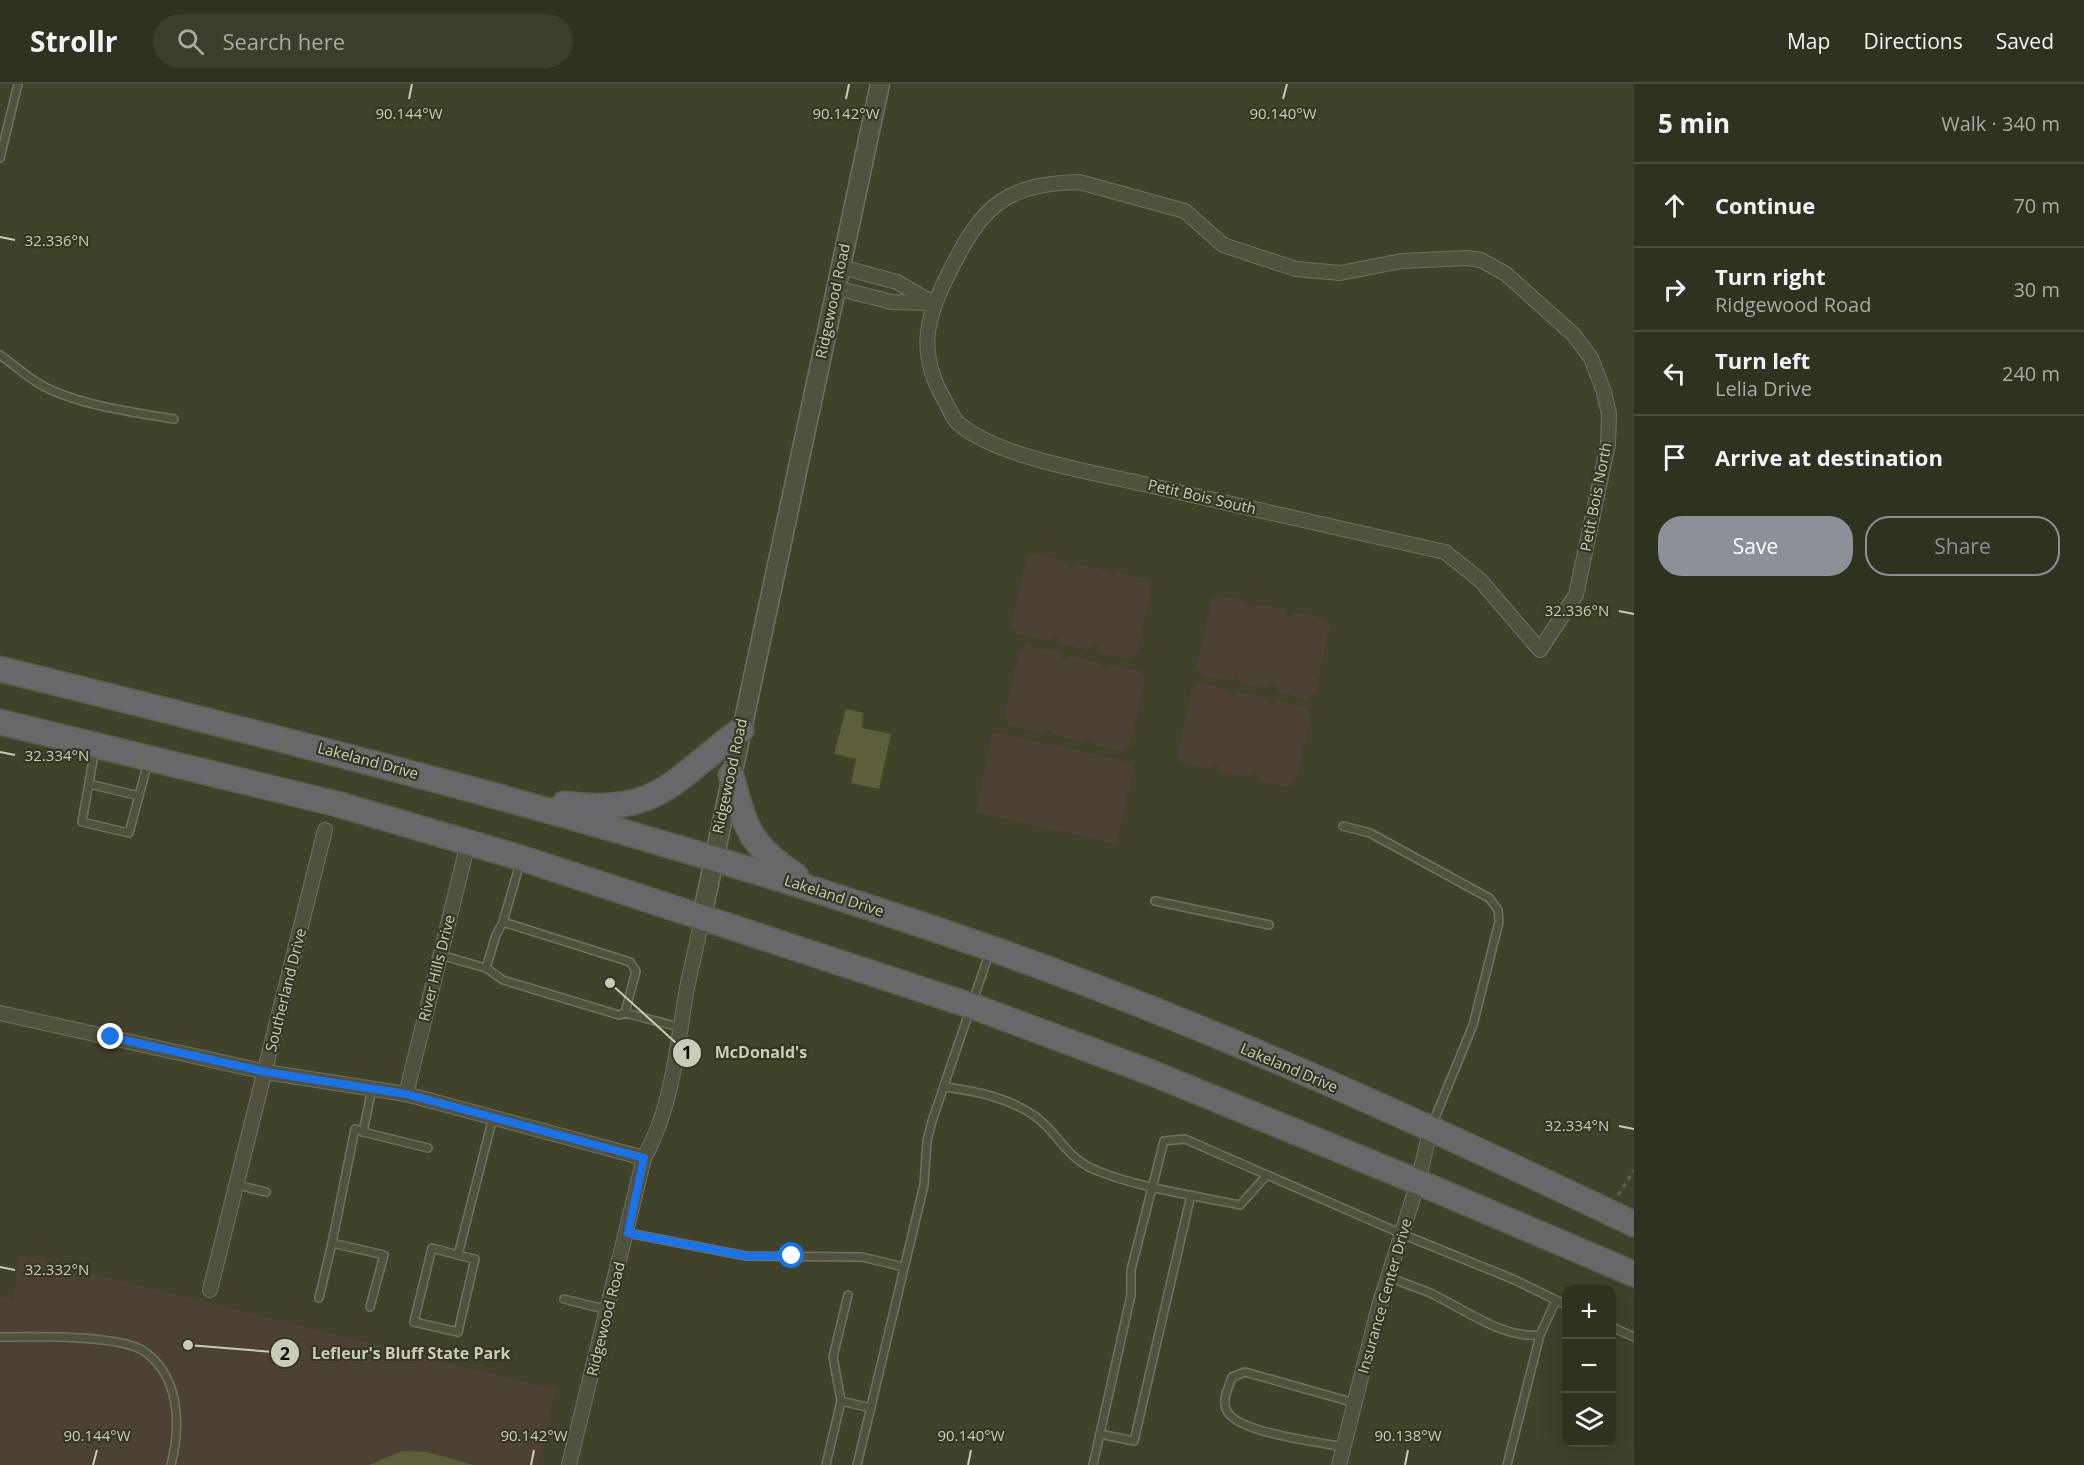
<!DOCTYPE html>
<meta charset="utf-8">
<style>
:root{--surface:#303220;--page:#3c3e2d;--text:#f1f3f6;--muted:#a8aaa5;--line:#4b4d3e;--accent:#8c9099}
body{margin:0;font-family:"Open Sans",sans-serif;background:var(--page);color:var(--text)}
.controls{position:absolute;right:18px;bottom:18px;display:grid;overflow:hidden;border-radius:12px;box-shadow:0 6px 24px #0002}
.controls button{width:54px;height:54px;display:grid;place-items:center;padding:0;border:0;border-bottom:2px solid var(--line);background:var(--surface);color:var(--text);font:30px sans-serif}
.stop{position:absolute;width:18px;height:18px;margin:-14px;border:4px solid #1a73e8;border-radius:50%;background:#fff}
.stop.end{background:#1a73e8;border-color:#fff;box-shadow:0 2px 6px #0008}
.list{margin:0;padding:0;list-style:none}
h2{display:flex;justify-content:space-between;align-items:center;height:78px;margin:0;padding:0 24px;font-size:26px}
h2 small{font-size:20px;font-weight:400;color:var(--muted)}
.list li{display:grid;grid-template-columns:39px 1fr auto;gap:18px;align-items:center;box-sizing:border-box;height:84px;padding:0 24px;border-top:2px solid var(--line)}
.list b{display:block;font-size:22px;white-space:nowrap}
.list p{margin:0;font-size:20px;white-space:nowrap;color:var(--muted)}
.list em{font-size:20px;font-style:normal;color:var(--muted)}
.actions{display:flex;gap:12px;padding:18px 24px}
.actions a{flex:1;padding:14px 0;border:2px solid var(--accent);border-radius:24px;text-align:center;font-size:21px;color:var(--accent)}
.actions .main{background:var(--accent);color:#fff}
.icon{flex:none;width:33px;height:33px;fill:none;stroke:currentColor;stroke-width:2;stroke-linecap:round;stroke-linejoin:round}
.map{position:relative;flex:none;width:1634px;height:1381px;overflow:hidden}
header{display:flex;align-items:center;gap:36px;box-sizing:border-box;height:84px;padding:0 30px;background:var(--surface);border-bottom:2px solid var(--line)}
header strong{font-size:28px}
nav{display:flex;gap:33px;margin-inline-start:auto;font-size:21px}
.search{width:420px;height:54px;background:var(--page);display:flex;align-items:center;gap:15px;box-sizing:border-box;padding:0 21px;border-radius:33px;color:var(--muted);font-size:22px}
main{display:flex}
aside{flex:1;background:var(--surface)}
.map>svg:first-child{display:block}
.green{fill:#4d4136}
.water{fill:#5c5f38}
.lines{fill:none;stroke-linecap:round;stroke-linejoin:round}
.service-casing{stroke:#70725f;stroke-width:10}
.minor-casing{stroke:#70725f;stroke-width:16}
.tertiary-casing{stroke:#70725f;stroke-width:21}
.trunk-casing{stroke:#5d5f4c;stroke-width:27}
.path{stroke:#665e51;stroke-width:3;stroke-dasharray:4.5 4.5;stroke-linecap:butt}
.service{stroke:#50523e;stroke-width:7}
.minor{stroke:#50523e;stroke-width:14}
.tertiary{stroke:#50523e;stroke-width:18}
.trunk{stroke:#68676a;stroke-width:24}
.route{stroke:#1a73e8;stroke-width:8}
.ticks{fill:none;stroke:#caccbb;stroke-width:2}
.labels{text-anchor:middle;stroke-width:4.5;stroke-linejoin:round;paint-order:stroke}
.street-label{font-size:15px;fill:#caccbb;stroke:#363723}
.ticks-label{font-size:15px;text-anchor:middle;fill:#caccbb;stroke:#363723;stroke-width:4.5;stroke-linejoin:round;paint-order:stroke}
.leader{fill:none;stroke:#caccbb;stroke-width:2}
.callout-dot{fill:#caccbb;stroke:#363723;stroke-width:2}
.mark-label{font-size:18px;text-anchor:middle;font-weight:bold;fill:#111}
.callout-label{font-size:16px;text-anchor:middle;font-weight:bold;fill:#caccbb;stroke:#363723;stroke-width:4.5;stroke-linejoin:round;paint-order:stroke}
</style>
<header>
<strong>Strollr</strong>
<div class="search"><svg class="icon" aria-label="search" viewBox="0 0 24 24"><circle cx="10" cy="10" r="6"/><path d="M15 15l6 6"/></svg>Search here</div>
<nav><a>Map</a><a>Directions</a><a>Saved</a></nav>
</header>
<main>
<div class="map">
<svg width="1634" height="1381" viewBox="0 0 1634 1381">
<rect width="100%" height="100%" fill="#40422a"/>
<g class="green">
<path d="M 1034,470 L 1065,477 L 1071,485 L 1078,480 L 1106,486 L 1111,494 L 1119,489 L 1147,495 L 1152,503 L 1137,569 L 1129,575 L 1101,569 L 1097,561 L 1088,566 L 1060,559 L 1056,552 L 1049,557 L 1016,549 L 1011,541 L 1026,475 Z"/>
<path d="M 1220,511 L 1246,517 L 1251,525 L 1259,520 L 1284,525 L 1289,533 L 1297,528 L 1325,535 L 1330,542 L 1315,609 L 1307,615 L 1279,608 L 1275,600 L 1266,605 L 1240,599 L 1236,593 L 1229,597 L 1202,591 L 1197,583 L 1211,516 Z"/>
<path d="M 1027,561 L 1058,568 L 1064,576 L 1071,572 L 1099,578 L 1104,586 L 1112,581 L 1140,587 L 1145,595 L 1130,662 L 1122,667 L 1094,661 L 1090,653 L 1081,657 L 1054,651 L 1049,644 L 1042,649 L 1009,641 L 1004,633 L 1019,567 Z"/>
<path d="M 1201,599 L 1227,605 L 1232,613 L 1240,608 L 1265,613 L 1270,621 L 1278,617 L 1305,623 L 1311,631 L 1296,697 L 1288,703 L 1260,697 L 1255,688 L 1247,693 L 1220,687 L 1217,681 L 1210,685 L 1183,679 L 1177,671 L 1192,605 Z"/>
<path d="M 999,649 L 1135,679 L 1117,760 L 975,728 L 992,651 Z"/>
<path d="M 19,1171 L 556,1306 L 538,1381 L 0,1381 L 0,1213 L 14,1215 Z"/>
</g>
<g class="water">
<path d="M 846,625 L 863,629 L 862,644 L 891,650 L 879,705 L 851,699 L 856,675 L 834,670 Z"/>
<path d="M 402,1367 L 427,1368 L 474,1381 L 369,1381 Z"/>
</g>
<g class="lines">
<defs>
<g id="service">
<path d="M 0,74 L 18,0"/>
<path d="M 0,271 C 13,280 25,291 38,299 C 72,320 135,329 174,335"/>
<path d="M 95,665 L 82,738 L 129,749 L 148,678"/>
<path d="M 89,700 L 139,712"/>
<path d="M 1343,742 L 1370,749 L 1489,814 L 1498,826 L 1499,838 L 1473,941 L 1432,1041"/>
<path d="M 1155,817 L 1269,841"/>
<path d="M 503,838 L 520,779"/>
<path d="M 440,871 L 486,884"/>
<path d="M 625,929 L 636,887 L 630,878 L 503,838 L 496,851 L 486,884 L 503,896 L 619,931 L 625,929 L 683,944"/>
<path d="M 945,1003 C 976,1007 1010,1014 1036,1033 C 1057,1048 1066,1073 1093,1085 C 1138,1104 1192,1111 1240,1121 L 1267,1091"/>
<path d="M 372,1004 L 363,1048 L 428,1064"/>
<path d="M 363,1048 L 355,1045 L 332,1159 L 384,1171 L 370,1223"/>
<path d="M 237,1101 L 266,1108"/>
<path d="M 628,1149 L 746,1172 L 862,1173 L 904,1183"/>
<path d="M 458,1171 L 432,1164 L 414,1238 L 458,1248 L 475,1175 L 458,1171 L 493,1033"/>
<path d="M 1388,1193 C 1401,1198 1415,1203 1428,1208 C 1462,1223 1501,1255 1540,1251 L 1556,1216"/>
<path d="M 848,1211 L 833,1273 L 841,1317 L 871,1324"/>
<path d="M 319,1214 L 332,1159"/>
<path d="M 564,1215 L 608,1226"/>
<path d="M 1612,1243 L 1634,1253"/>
<path d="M 0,1253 C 31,1253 121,1250 145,1268 C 180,1293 181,1342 171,1381"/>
<path d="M 1100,1350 L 1134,1357 L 1191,1111"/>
<path d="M 1344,1363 C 1320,1358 1234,1349 1226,1325 C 1222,1314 1229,1303 1232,1293 L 1245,1288 L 1355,1319"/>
<path d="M 826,1381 L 841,1317"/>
<path d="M 857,1381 L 924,1101 L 927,1057 L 932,1037 L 990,867"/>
<path d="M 1093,1381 L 1131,1211 L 1131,1186 L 1164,1057 L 1185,1055 L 1402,1150 L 1515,1196 L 1566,1221"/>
<path d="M 1507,1381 L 1540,1251"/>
</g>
<g id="minor">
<path d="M 1079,98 L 1185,127 L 1223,161 L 1296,185 L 1340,189 L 1402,177 L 1467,174 L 1481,176 L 1506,190 L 1574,251 L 1591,274 L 1604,308 L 1609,330 L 1608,360 L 1576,511 L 1540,566 L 1480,496 L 1445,468 C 1347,446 1250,424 1152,402 C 1099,389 1001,375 959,340 C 953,335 949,324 945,317 C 915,266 927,230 953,181 C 984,119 1009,100 1079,98 Z"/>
<path d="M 841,183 L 897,198 L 933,219"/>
<path d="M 836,204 L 892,218 L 931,219"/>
<path d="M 0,929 L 266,988 L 406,1010 L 644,1074"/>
<path d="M 406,1010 L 468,759"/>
<path d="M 210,1206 L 325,746"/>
<path d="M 569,1381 L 644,1074 C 672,1024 677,964 686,909 C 691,883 698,858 702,832"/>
<path d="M 1339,1381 L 1379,1222 L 1418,1098 L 1431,1043"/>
</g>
<path id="tertiary" d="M 702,832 L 880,0"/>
<g id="trunk">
<path d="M 0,585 C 332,667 664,750 987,863 C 1208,941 1423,1039 1634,1140"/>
<path d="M 0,638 L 337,720 L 521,774 L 972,922 L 1152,989 L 1418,1098 L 1634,1190"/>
<path d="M 731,691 C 746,744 748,760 796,792"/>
<path d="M 564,720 C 659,732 672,696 741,646"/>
</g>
</defs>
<use href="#service" class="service-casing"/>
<use href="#minor" class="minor-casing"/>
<use href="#tertiary" class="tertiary-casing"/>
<use href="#trunk" class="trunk-casing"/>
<path class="path" d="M 1618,1111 L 1634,1086"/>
<use href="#service" class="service"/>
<use href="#minor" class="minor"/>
<use href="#tertiary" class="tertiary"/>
<use href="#trunk" class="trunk"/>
</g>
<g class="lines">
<path class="route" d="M 111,953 L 266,988 L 406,1010 L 644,1074 L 628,1149 L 746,1172 L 792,1172"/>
</g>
<path class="ticks" d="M 409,15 L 412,0M 846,15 L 849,0M 1283,15 L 1287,0M 0,153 L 15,156M 1619,527 L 1634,530M 0,668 L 15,671M 1619,1042 L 1634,1045M 0,1183 L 15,1186M 93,1381 L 97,1366M 531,1381 L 534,1366M 968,1381 L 971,1366M 1405,1381 L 1408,1366"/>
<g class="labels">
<g class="street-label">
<text transform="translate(833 217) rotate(-78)" y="5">Ridgewood Road</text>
<text transform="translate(1202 413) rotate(13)" y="5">Petit Bois South</text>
<text transform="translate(1596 413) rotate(-79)" y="5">Petit Bois North</text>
<text transform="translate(368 677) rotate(15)" y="5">Lakeland Drive</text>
<text transform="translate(730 692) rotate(-78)" y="5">Ridgewood Road</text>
<text transform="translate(834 812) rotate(18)" y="5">Lakeland Drive</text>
<text transform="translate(437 884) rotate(-76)" y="5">River Hills Drive</text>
<text transform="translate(286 906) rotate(-76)" y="5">Southerland Drive</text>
<text transform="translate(1289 984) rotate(23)" y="5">Lakeland Drive</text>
<text transform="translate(1385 1212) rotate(-74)" y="5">Insurance Center Drive</text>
<text transform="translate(606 1235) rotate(-76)" y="5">Ridgewood Road</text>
</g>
</g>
<g class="ticks-label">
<text x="409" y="35">90.144°W</text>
<text x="846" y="35">90.142°W</text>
<text x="1283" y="35">90.140°W</text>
<text x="57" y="162">32.336°N</text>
<text x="1577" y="532">32.336°N</text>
<text x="57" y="677">32.334°N</text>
<text x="1577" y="1047">32.334°N</text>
<text x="57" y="1191">32.332°N</text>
<text x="97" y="1357">90.144°W</text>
<text x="534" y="1357">90.142°W</text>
<text x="971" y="1357">90.140°W</text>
<text x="1408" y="1357">90.138°W</text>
</g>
<path class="leader" d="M610 899L687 969M188 1261L285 1269"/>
<g class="callout-dot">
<circle cx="610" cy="899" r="6"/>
<circle cx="188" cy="1261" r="6"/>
<circle cx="687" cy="969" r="15"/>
<circle cx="285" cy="1269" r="15"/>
</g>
<g class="mark-label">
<text x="687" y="975">1</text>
<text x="285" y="1276">2</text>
</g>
<g class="callout-label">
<text x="761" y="974">McDonald's</text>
<text x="411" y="1275">Lefleur's Bluff State Park</text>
</g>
</svg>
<div class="controls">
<button>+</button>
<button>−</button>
<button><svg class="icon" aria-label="layers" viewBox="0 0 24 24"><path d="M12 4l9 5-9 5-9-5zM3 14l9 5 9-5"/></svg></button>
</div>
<div class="stop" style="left:792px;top:1172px"></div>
<div class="stop end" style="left:111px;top:953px"></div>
</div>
<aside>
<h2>5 min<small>Walk · 340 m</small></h2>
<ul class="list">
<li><svg class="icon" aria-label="ahead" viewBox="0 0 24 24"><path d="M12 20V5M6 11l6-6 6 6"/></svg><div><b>Continue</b></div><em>70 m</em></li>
<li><svg class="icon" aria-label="right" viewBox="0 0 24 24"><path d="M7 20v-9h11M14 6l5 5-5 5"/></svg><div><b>Turn right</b><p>Ridgewood Road</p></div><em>30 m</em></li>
<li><svg class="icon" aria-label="left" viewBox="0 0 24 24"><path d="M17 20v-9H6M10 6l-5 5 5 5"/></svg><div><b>Turn left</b><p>Lelia Drive</p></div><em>240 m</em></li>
<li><svg class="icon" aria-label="arrive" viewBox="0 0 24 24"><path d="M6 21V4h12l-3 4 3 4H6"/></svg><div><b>Arrive at destination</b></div></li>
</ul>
<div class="actions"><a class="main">Save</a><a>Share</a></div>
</aside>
</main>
